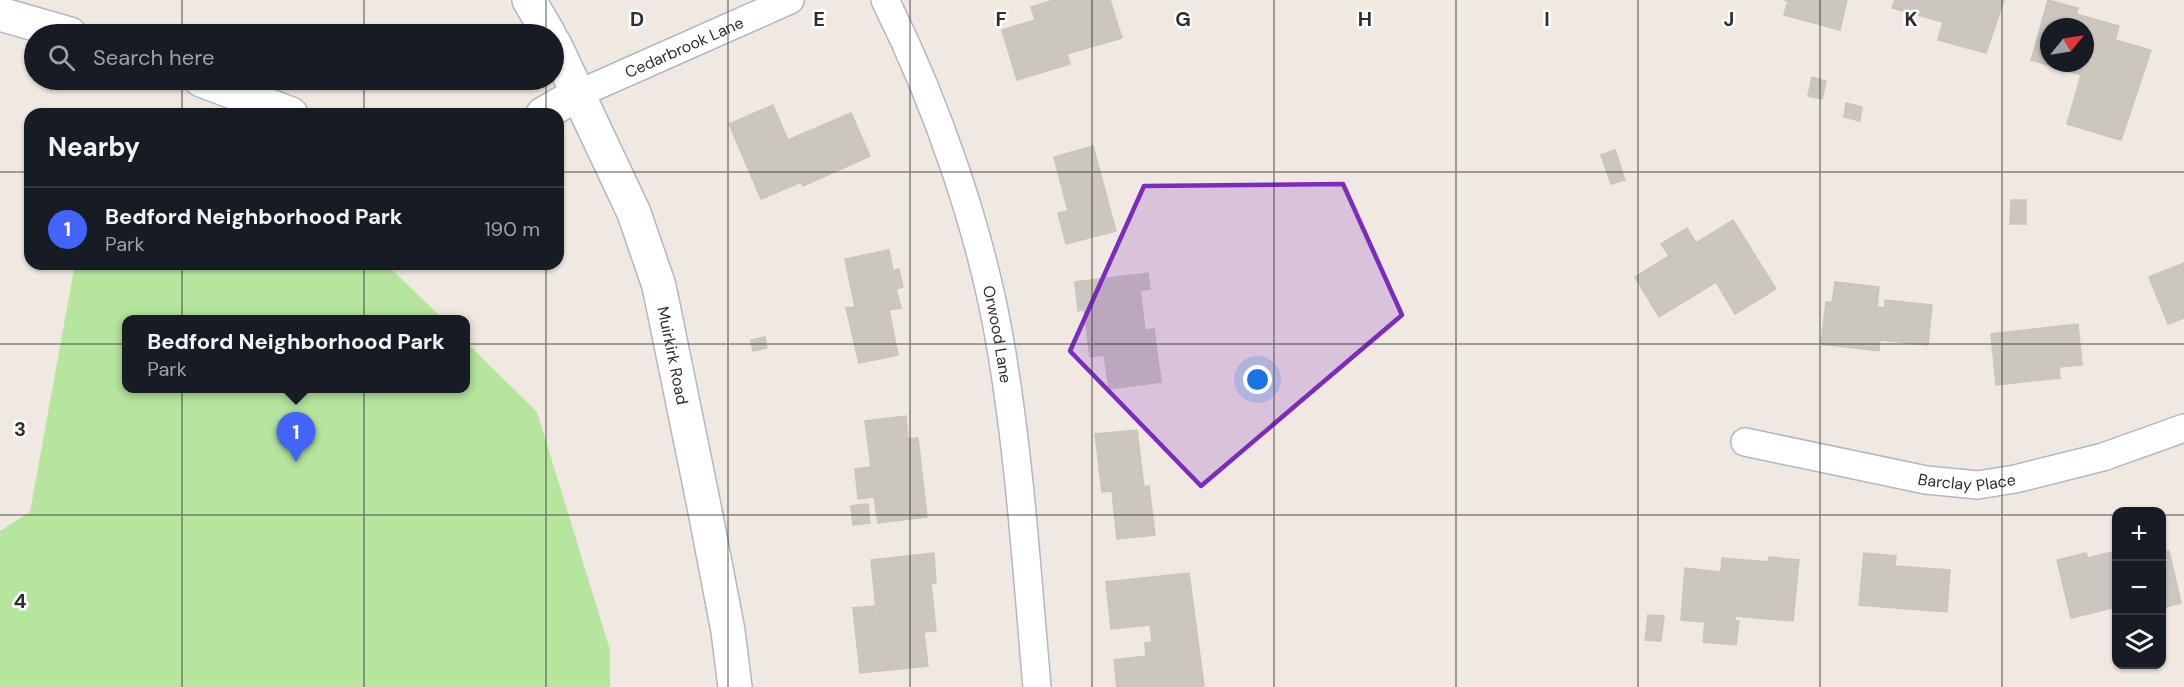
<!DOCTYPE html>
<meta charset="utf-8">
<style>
:root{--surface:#171b24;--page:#242831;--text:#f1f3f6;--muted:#9ea1a6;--line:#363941;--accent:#4264fb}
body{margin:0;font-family:"DM Sans",sans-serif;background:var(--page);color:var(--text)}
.controls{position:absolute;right:18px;bottom:18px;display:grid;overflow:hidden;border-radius:12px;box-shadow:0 2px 4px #0004}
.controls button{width:54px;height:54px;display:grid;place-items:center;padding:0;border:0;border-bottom:2px solid var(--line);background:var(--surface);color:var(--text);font:30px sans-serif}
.compass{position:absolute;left:2040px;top:18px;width:54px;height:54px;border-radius:50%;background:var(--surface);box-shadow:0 2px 4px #0004;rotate:60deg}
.you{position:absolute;left:1258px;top:380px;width:21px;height:21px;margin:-15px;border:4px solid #fff;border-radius:50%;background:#1a73e8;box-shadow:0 0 0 9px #1a73e833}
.badge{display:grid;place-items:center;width:39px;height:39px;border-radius:50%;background:var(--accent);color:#fff;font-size:20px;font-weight:700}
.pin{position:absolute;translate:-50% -50px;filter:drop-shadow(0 2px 3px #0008)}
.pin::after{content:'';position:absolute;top:32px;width:21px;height:18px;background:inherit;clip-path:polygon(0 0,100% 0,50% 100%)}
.popup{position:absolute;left:122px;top:315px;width:348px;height:78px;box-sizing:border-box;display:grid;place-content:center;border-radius:12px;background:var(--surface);filter:drop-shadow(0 2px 4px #0005);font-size:20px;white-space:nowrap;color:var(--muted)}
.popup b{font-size:22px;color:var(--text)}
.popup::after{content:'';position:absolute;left:50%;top:100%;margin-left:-12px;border:12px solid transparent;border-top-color:var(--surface)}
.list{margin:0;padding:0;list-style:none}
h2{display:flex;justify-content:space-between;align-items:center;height:78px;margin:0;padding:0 24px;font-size:26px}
h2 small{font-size:20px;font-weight:400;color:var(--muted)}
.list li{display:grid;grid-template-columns:39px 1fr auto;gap:18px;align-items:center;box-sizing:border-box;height:84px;padding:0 24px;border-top:2px solid var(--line)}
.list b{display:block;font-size:22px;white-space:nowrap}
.list p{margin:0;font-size:20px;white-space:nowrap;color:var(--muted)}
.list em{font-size:20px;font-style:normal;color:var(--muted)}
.icon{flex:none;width:33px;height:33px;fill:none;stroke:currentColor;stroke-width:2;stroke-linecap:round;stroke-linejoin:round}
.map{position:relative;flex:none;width:2184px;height:687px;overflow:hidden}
.search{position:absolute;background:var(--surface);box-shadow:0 2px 4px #0004;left:24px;top:24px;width:540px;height:66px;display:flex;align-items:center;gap:15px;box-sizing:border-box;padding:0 21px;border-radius:33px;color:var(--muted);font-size:22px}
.panel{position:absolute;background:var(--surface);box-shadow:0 2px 4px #0004;left:24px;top:108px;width:540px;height:162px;border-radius:18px}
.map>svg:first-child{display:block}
.green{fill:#b6e59e}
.building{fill:#cbc7bf;stroke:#cbc5ba;stroke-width:1.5;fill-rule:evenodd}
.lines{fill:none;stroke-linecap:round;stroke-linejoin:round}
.minor-casing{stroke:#b4b7c1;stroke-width:30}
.tertiary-casing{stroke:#b4b7c1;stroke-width:36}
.secondary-casing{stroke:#b4b7c1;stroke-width:36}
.minor{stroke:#fff;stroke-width:27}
.tertiary{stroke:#fff;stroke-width:33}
.secondary{stroke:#fff;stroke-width:33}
.marked{fill:#7b2cbf;fill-opacity:0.2;stroke:#7b2cbf;stroke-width:4.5;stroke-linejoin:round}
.grid{fill:none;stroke:#2e2e2e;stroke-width:1.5;stroke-opacity:0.55}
.labels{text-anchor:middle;stroke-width:5;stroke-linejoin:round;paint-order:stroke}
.street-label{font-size:16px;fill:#2e2e2e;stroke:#fff}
.grid-label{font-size:20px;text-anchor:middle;font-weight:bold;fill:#2e2e2e;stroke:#fff;stroke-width:5;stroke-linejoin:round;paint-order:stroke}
</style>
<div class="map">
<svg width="2184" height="687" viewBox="0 0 2184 687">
<rect width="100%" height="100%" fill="#efe9e1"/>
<path class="green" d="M 75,264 L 386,264 L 443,319 L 127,320 L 127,388 L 466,388 L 466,342 L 537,412 L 610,650 L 610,687 L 0,687 L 0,531 L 30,512 Z"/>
<g class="building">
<path d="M 1054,0 L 1110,0 L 1122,38 L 1067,54 L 1070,64 L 1017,80 L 1002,30 L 1035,20 L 1031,7 Z"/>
<path d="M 1784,0 L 1847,0 L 1840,30 L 1784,15 L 1788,1 Z"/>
<path d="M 1895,0 L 2004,0 L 1986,53 L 1938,40 L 1943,22 L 1892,8 Z"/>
<path d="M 2048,0 L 2078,8 L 2076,14 L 2119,26 L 2115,40 L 2151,50 L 2121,140 L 2067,124 L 2081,75 L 2031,60 ZM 2049,27 L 2085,27 L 2085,63 L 2049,63 Z"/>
<path d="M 1812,77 L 1826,81 L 1822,99 L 1808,96 Z"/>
<path d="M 1846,103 L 1862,107 L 1860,121 L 1844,117 Z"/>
<path d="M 773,105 L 788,140 L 851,113 L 870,156 L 803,186 L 801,182 L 761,199 L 729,124 Z"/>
<path d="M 1093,146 L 1116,231 L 1066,244 L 1058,213 L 1068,211 L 1054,157 Z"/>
<path d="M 1615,150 L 1625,180 L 1611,184 L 1601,155 Z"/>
<path d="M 2011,200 L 2026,200 L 2026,224 L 2010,224 Z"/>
<path d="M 1733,220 L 1776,289 L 1735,314 L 1716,282 L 1659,317 L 1635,277 L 1669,256 L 1661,244 L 1687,228 L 1696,243 Z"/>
<path d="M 889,250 L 893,271 L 899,269 L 903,287 L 896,289 L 901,308 L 889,310 L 898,355 L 859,363 L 846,308 L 855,307 L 845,259 Z"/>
<path d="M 2184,263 L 2184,318 L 2168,324 L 2149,277 Z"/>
<path d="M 1148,273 L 1150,289 L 1140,291 L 1145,330 L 1154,329 L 1161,382 L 1109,389 L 1104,355 L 1090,357 L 1084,310 L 1078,311 L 1075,282 Z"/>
<path d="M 1835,282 L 1879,287 L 1877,307 L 1885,308 L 1885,300 L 1932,305 L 1928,345 L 1880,340 L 1879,351 L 1821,344 L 1826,302 L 1832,302 Z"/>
<path d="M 2078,324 L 2082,365 L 2059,367 L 2060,378 L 1996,385 L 1991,334 Z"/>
<path d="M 765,337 L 767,348 L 753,351 L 751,340 Z"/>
<path d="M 906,416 L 908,439 L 918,438 L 927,517 L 878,523 L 874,497 L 858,499 L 855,469 L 871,467 L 865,421 Z"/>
<path d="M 1137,430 L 1144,487 L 1149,486 L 1155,535 L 1117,539 L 1112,491 L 1102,492 L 1095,434 Z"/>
<path d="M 868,504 L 870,523 L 853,525 L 851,506 Z"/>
<path d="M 2116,551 L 2116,607 L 2071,618 L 2057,560 L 2086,553 L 2088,558 Z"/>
<path d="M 2169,551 L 2181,603 L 2162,608 L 2162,552 Z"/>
<path d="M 934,553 L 936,583 L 931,583 L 936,631 L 924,632 L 928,666 L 860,673 L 853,608 L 874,606 L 875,618 L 877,618 L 871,560 Z"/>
<path d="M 1864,553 L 1896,556 L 1895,566 L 1950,570 L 1947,612 L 1859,605 Z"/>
<path d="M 1769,557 L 1799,560 L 1793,621 L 1735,616 L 1735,621 L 1739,621 L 1736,645 L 1703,642 L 1705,622 L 1681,620 L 1685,568 L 1721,572 L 1722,558 L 1768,562 Z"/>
<path d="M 1189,573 L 1204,686 L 1117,687 L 1114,660 L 1146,656 L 1145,643 L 1152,642 L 1150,625 L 1111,629 L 1106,582 Z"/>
<path d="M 1648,615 L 1664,616 L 1661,641 L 1645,640 Z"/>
</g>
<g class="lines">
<defs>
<g id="minor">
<path id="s1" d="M 885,0 C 937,104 982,233 1001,348 C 1020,460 1027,574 1037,687"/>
<path id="s2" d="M 578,94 L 790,0"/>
<path id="s3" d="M 1745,442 L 1926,480 L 1978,485 L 2015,479 L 2103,457 L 2184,428"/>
</g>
<g id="tertiary">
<path d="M 0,14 L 70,34"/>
<path d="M 201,80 L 291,114"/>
<path d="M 543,114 L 578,94"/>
</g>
<g id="secondary">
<path d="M 529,0 L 549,34"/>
<path id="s4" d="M 554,43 L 634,213 L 659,286 L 704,506 L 728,631 L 735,687"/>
</g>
</defs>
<use href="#minor" class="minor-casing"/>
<use href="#tertiary" class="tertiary-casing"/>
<use href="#secondary" class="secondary-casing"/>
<use href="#minor" class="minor"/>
<use href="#tertiary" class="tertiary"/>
<use href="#secondary" class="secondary"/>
</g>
<path class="marked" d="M 1343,184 L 1402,315 L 1201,486 L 1070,351 L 1144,186 Z"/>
<path class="grid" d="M 182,0 L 182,34M 364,0 L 364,34M 546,0 L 546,34M 728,0 L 728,687M 910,0 L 910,687M 1092,0 L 1092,687M 1274,0 L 1274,687M 1456,0 L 1456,687M 1638,0 L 1638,687M 1820,0 L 1820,687M 2002,0 L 2002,687M 182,80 L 182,114M 364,80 L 364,114M 546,80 L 546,114M 0,172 L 30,172M 558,172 L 2184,172M 182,264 L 182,687M 364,264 L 364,687M 546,264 L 546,687M 0,344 L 2184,344M 0,515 L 2116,515M 2162,515 L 2184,515"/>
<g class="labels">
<g class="street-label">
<text dy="6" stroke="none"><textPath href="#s2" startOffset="116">Cedarbrook Lane</textPath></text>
<text dy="6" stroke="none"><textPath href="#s1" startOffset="354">Orwood Lane</textPath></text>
<text dy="6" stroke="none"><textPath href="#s4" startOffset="336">Muirkirk Road</textPath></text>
<text dy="6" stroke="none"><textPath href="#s3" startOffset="226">Barclay Place</textPath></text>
</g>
</g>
<g class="grid-label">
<text x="637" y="26">D</text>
<text x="819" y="26">E</text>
<text x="1001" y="26">F</text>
<text x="1183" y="26">G</text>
<text x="1365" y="26">H</text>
<text x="1547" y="26">I</text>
<text x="1729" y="26">J</text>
<text x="1911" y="26">K</text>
<text x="20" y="436">3</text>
<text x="20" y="608">4</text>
</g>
</svg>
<div class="controls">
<button>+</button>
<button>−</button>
<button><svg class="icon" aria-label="layers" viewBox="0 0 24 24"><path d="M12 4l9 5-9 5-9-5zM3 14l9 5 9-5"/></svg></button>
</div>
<svg class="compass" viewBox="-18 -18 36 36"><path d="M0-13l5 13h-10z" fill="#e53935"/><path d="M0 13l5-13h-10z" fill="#9ea1a6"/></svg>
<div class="you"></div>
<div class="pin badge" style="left:296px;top:462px">1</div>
<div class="popup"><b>Bedford Neighborhood Park</b>Park</div>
<div class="search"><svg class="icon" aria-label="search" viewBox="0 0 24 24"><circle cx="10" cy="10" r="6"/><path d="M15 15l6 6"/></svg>Search here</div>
<section class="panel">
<h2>Nearby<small></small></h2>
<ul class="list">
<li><span class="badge">1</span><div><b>Bedford Neighborhood Park</b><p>Park</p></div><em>190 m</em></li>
</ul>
</section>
</div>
